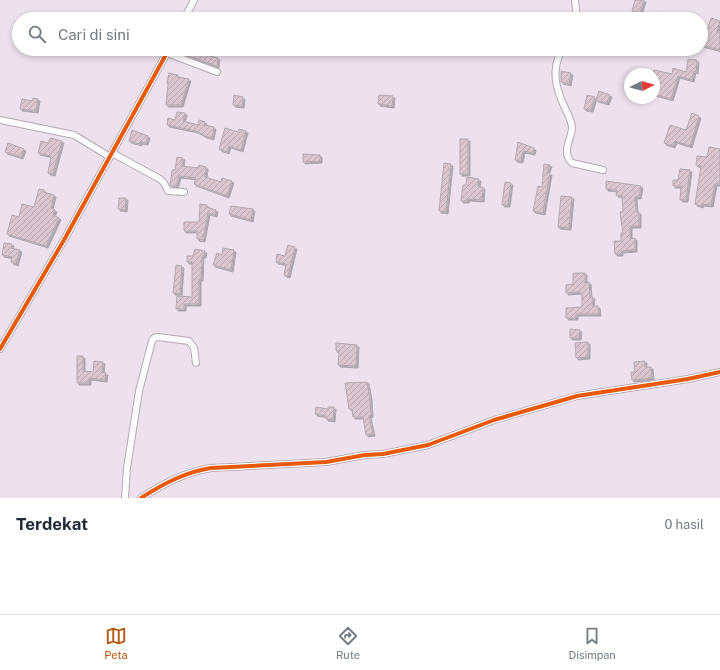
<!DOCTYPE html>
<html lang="id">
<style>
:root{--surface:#fff;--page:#f2f2f3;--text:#1f2937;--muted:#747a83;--line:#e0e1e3;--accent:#b45309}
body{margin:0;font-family:"Public Sans",sans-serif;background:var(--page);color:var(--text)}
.compass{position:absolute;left:624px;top:68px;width:36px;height:36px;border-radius:50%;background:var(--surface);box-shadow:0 2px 6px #0003;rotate:84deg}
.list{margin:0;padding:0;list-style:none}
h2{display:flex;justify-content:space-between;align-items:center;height:52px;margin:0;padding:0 16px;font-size:17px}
h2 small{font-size:13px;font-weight:400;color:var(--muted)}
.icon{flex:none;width:22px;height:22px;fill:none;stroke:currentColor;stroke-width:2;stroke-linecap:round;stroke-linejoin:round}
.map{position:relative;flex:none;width:720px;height:498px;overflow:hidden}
.search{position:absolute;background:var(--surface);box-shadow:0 2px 6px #0003;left:12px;right:12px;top:12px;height:44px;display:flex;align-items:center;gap:10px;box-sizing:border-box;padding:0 14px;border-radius:22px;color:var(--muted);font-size:15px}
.sheet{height:116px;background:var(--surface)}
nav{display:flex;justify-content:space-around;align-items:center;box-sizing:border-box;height:56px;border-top:1px solid var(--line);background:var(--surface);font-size:11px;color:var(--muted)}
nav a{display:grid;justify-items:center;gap:2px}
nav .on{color:var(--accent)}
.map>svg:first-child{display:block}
.building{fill:url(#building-hatch);stroke:#b2a8af;filter:url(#shadow)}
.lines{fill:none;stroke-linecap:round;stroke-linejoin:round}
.street-casing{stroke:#b3aab3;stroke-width:8}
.street{stroke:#fcfafc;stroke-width:6}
.cycleway-casing{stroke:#fff;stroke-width:6}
.cycleway{stroke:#e8590c;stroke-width:4}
</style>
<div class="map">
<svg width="720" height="498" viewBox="0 0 720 498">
<defs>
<pattern id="building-hatch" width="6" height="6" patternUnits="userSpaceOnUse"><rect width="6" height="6" fill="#dac6cf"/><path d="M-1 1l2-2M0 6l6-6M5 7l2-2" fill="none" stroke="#baa9b1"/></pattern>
<filter id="shadow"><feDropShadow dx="2" dy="2" stdDeviation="0" flood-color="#0004"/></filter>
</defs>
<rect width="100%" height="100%" fill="#ece1ec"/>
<g class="building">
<path d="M 635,0 L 644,0 L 640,13 L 632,11 Z"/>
<path d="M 658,12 L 673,14 L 672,19 L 657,18 Z"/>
<path d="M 146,13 L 165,16 L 165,19 L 144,19 Z"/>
<path d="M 711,18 L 720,21 L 717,32 L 720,32 L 720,50 L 701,45 L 702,32 L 706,33 Z"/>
<path d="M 177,49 L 200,49 L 199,53 L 218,58 L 217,66 L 176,52 Z"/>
<path d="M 688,59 L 697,60 L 696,72 L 694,71 L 692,80 L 678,76 L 671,99 L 654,94 L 654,70 L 672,74 L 673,68 L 686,72 Z"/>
<path d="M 561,71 L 571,73 L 569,84 L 561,82 Z"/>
<path d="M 169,73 L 178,75 L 177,77 L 189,79 L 181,105 L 166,105 L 168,84 L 167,83 Z"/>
<path d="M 599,91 L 610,95 L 607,103 L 596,100 Z"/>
<path d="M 234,95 L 243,97 L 242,106 L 233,105 Z"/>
<path d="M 379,95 L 393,96 L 392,106 L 378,104 Z"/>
<path d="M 587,95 L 595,97 L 591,110 L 584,109 Z"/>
<path d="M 33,98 L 38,99 L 36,111 L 20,109 L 22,99 L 32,101 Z"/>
<path d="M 177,112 L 185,113 L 183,121 L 198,125 L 199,120 L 205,122 L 204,125 L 214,127 L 212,138 L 205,136 L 196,131 L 167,125 L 168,118 L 175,120 Z"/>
<path d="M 692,113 L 699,116 L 690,146 L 675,141 L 673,146 L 664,143 L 670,125 L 686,130 Z"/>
<path d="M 225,128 L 238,132 L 239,129 L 246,131 L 241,150 L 229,146 L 227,152 L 219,149 Z"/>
<path d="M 132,130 L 148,136 L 146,143 L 140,142 L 140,144 L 129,141 Z"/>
<path d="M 50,138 L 62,141 L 53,174 L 48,173 L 51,156 L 38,153 L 41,141 L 48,143 Z"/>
<rect x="460" y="139" width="8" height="35"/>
<path d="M 518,142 L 534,148 L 533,153 L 523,151 L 521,161 L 515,160 Z"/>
<path d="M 8,143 L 24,149 L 21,157 L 5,152 Z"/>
<path d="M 709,147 L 720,149 L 720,184 L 715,184 L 711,205 L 702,204 L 701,206 L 695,204 L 701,166 L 696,165 L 697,156 L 707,157 Z"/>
<path d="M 303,154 L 320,155 L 320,161 L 303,162 Z"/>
<path d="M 177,157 L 183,158 L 182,166 L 198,168 L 199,165 L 206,167 L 205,177 L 221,182 L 222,178 L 232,181 L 227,196 L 194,184 L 196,178 L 179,176 L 176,187 L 170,185 L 172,170 L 175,170 Z"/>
<path d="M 444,163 L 451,164 L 446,212 L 439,211 Z"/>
<path d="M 544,164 L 550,165 L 547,173 L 550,173 L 543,213 L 533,211 L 538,186 L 542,187 Z"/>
<path d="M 680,169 L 690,170 L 686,200 L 680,200 L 681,186 L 673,186 L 673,180 L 678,180 Z"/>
<path d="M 467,177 L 479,179 L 478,187 L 483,187 L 482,200 L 468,199 L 467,201 L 461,201 L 463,185 L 466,185 Z"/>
<path d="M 606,181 L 641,186 L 639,197 L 635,197 L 636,212 L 639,212 L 639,226 L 630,226 L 630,239 L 635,238 L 635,250 L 621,251 L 621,254 L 615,254 L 614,241 L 621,241 L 621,233 L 623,233 L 620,212 L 623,212 L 622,196 L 616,195 L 617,190 L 606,189 Z"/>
<path d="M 505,182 L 511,183 L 508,205 L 502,205 Z"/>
<path d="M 39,189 L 44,190 L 44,192 L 54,195 L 51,208 L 55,210 L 53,215 L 59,218 L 46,246 L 7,234 L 12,215 L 19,217 L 22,204 L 34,207 Z"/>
<path d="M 561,196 L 572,197 L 569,228 L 558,227 Z"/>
<path d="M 119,198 L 126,198 L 125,210 L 118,209 Z"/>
<path d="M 200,204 L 207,205 L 207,207 L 216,210 L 215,215 L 208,213 L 203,240 L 197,239 L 197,231 L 184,231 L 184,222 L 199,222 Z"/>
<path d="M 231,206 L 253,209 L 251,220 L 229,214 Z"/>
<path d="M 4,243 L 12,244 L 11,248 L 20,250 L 16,264 L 11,262 L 12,257 L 2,255 Z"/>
<path d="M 288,245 L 295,247 L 288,276 L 284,275 L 286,264 L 276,262 L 277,254 L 285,256 Z"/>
<path d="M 223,248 L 234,250 L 231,270 L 213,265 L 217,253 L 222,255 Z"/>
<path d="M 195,249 L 205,251 L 204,256 L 202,256 L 201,279 L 199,279 L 199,304 L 184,304 L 184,309 L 176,309 L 177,296 L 192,297 L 192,262 L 187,262 L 187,256 L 193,256 Z"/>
<path d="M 176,265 L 182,266 L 180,294 L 173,293 Z"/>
<path d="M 573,273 L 585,273 L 585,283 L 589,282 L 590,297 L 593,297 L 592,306 L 598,306 L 599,314 L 576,314 L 576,318 L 566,318 L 566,308 L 582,307 L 582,295 L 581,295 L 580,292 L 566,293 L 566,285 L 573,284 Z"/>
<path d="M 570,329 L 580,330 L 579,338 L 570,338 Z"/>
<path d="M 588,342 L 588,357 L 576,358 L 575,343 Z"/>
<path d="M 336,343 L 357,345 L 356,366 L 338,365 L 339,351 L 336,351 Z"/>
<path d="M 77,356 L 83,356 L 83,371 L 93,372 L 94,361 L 103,362 L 102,372 L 106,373 L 105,380 L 89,378 L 89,383 L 77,383 Z"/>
<path d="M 645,361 L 645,367 L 651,367 L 652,378 L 632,380 L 631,372 L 635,372 L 634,362 Z"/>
<path d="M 367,382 L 370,398 L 371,415 L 369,416 L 373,434 L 366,435 L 363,417 L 353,417 L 352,409 L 349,409 L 345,383 Z"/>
<path d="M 316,407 L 328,409 L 328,407 L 334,407 L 333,420 L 326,419 L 326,416 L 315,414 Z"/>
</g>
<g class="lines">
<defs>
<g id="street">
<path d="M 575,0 L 577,19"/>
<path d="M 184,19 L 194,0"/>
<path d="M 562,49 C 551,70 555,87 565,108 C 568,114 572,122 572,128 C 571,141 561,152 572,163 L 603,170"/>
<path d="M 167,53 L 217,72"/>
<path d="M 0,120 L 74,135 L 110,157"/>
<path d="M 112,153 L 160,179 L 164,183 L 168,191 L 184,192"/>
<path d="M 0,349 L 64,240 L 169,49"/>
<path d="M 125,498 L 127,468 L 139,391 L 152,341 L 154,338 L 158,337 L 189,341 L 194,348 L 196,363"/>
<path d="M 141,498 C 163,484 185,472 211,468 L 326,462 L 365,455 L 383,454 L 428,445 L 494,420 L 577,396 L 688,379 L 720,372"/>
</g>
</defs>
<use href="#street" class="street-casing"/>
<use href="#street" class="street"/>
<defs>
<g id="cycleway">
<path d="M 0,349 L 64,240 L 169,49"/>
<path d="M 141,498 C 163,484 185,472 211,468 L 326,462 L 365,455 L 383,454 L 428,445 L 494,420 L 577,396 L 688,379 L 720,372"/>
</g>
</defs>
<use href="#cycleway" class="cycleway-casing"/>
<use href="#cycleway" class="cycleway"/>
</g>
</svg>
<svg class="compass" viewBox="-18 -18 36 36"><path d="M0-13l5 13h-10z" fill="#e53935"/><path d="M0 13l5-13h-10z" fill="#747a83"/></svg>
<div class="search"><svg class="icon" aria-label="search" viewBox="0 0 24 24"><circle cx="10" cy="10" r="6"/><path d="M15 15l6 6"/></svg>Cari di sini</div>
</div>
<section class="sheet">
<h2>Terdekat<small>0 hasil</small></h2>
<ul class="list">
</ul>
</section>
<nav>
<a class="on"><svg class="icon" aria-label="map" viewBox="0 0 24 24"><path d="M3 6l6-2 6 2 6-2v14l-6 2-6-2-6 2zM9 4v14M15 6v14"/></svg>Peta</a>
<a><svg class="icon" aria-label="directions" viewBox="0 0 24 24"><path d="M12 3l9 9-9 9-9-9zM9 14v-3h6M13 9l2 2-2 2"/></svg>Rute</a>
<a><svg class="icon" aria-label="saved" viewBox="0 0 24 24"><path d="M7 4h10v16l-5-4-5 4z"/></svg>Disimpan</a>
</nav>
